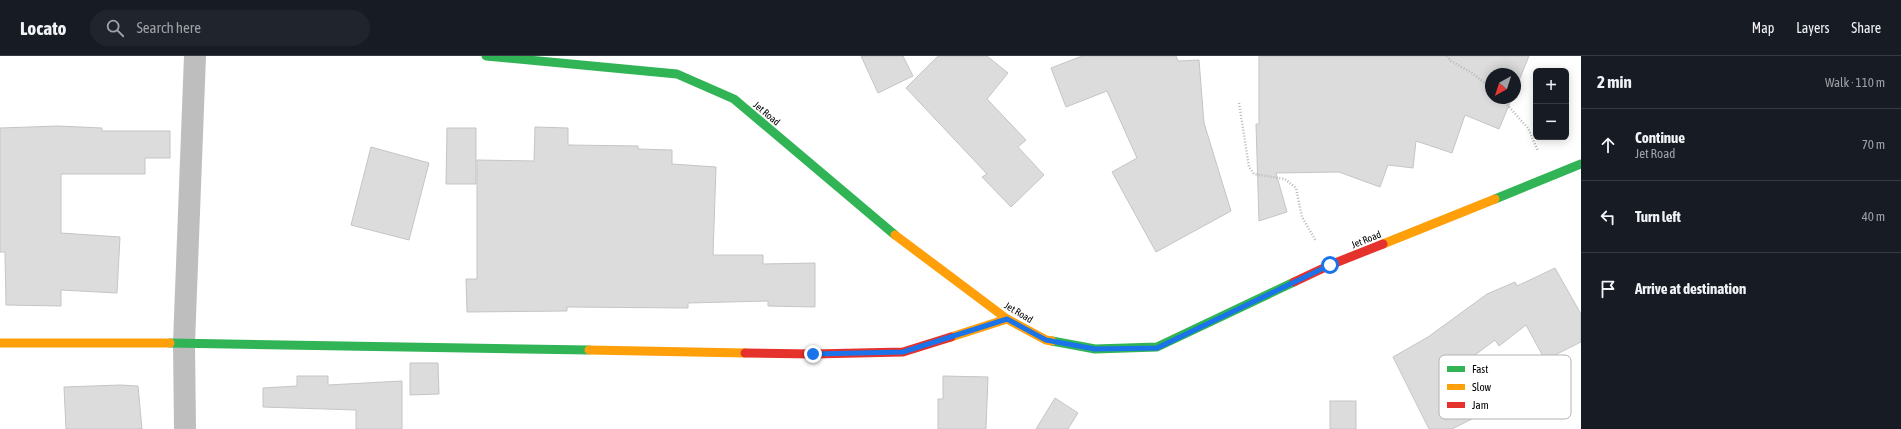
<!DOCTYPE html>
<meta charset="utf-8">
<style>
:root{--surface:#171b24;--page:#20242c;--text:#f1f3f6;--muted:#9ea1a6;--line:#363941}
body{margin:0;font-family:"Asap Condensed",sans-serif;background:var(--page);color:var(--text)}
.controls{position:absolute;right:12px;top:12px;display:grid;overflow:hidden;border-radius:6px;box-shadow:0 2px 10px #0003}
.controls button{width:36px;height:36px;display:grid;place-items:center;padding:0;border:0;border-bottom:1px solid var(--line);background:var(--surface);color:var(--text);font:20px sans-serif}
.compass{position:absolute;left:1485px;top:12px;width:36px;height:36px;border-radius:50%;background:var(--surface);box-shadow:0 2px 10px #0003;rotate:219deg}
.stop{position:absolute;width:12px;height:12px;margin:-9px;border:3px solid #1a73e8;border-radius:50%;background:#fff}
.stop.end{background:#1a73e8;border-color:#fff;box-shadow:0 1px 4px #0008}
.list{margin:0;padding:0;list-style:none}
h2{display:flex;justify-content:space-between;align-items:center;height:52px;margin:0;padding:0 16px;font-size:17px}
h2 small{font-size:13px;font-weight:400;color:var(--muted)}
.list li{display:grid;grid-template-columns:26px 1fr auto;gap:12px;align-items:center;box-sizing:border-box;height:72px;padding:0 16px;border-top:1px solid var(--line)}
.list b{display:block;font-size:15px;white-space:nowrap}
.list p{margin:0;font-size:13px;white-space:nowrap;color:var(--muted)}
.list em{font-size:13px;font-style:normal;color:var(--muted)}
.icon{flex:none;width:22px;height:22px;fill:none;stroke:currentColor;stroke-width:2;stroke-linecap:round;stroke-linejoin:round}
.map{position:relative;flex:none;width:1581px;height:373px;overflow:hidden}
header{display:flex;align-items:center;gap:24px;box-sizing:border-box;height:56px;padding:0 20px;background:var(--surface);border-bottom:1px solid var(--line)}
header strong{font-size:19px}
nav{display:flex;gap:22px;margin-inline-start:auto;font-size:14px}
.search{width:280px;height:36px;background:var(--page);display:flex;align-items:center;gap:10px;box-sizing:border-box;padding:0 14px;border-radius:22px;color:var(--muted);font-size:15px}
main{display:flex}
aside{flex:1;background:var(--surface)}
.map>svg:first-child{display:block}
.building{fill:#dcdcdc;stroke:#c5c5c5}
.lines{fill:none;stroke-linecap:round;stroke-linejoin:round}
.path{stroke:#b8b8b8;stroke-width:2.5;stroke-dasharray:1 2;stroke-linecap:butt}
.street{stroke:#bebebe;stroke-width:22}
.fast{stroke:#30b455;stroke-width:9}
.slow{stroke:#ff9f0a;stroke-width:9}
.jam{stroke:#e5322d;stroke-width:9}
.route{stroke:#1a73e8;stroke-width:5}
.labels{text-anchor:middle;stroke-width:3;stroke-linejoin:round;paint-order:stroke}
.street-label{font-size:10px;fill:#000;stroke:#fff}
.key{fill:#fff;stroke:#b2b2b2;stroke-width:1}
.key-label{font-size:11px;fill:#000}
</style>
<header>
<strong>Locato</strong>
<div class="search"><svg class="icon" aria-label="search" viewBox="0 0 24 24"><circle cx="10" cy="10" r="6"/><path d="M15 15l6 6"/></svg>Search here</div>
<nav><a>Map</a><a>Layers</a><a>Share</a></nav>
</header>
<main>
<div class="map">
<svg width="1581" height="373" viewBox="0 0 1581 373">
<rect width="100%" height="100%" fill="#fff"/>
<g class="building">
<path d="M 861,0 L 903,0 L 913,20 L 878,37 Z"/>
<path d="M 938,0 L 987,0 L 1008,17 L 987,43 L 1026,84 L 1018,91 L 1044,119 L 1011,151 L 982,121 L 987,118 L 906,32 Z"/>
<path d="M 1082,0 L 1176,0 L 1178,5 L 1199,4 L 1204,67 L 1231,155 L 1156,196 L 1112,116 L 1137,102 L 1107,35 L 1066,51 L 1051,12 Z"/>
<path d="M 1259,0 L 1529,0 L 1515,34 L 1515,18 L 1491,18 L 1491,42 L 1512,42 L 1499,73 L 1465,59 L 1452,97 L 1416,85 L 1413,112 L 1388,109 L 1380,131 L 1339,116 L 1276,117 L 1287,156 L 1259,165 L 1256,68 L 1259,68 Z"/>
<path d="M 58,70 L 102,72 L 102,75 L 170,75 L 170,102 L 145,102 L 145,118 L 61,118 L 61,177 L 120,181 L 117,237 L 61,234 L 61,250 L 6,249 L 5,196 L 0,196 L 0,72 Z"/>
<path d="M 535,71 L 568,72 L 568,89 L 638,90 L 638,93 L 672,94 L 672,108 L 716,111 L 713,199 L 763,199 L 763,208 L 815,207 L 815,251 L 768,250 L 768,245 L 688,247 L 688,252 L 567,251 L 567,255 L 467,256 L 466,223 L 477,223 L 477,104 L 534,105 Z"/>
<path d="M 447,72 L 476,72 L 476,128 L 446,128 Z"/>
<path d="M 371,91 L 429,107 L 409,184 L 351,169 Z"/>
<path d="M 1555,212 L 1581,258 L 1581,286 L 1545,304 L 1526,269 L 1499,290 L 1495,284 L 1459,311 L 1472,337 L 1463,341 L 1474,362 L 1452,373 L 1429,373 L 1393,301 L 1428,281 L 1487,238 L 1515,226 L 1517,230 Z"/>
<path d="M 410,307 L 438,307 L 439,338 L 410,339 Z"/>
<path d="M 297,320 L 328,320 L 328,329 L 402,325 L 402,373 L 356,373 L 356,354 L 263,351 L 263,332 L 297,330 Z"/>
<path d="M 943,320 L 988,321 L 986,373 L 938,373 L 938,343 L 943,343 Z"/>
<path d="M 120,329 L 138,330 L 142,373 L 66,373 L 64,331 Z"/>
<path d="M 1055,342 L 1078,357 L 1068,373 L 1036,373 Z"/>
<rect x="1330" y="345" width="26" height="28"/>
</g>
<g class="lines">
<g class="path">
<path d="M 1447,0 L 1451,5 L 1472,17 L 1491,32"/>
<path d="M 1501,42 L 1528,72 L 1538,95"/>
<path d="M 1239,47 L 1249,111 L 1254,118 L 1285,123 L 1296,132 L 1302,161 L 1316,185"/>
</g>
<path class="street" d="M 185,373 L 184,287 L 195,0"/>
<g class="fast">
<path d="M 486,0 L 677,18 L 734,43 L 895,179"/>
<path d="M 1495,143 L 1581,108"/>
<path d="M 1052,285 L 1095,293 L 1157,291 L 1294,226"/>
<path d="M 170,287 L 589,294"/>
</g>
<g class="slow">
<path d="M 895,179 L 1007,263 L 1046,284 L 1052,285"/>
<path d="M 1383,188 L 1495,143"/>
<path d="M 951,281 L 1007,263"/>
<path d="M 0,287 L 170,287"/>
<path d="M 589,294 L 745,297"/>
</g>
<g class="jam">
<path d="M 1294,226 L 1330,209 L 1383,188"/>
<path d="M 745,297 L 813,298 L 903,296 L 951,281"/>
</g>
</g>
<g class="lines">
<path class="route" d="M 813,298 L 903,296 L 1007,263 L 1046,284 L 1095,293 L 1157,292 L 1330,209"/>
</g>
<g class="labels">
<g class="street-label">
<text transform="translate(767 57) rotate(40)" y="4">Jet Road</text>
<text transform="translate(1366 183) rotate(-22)" y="4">Jet Road</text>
<text transform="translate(1019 256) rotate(31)" y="4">Jet Road</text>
</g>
</g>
<rect x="1439" y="299" width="132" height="64" rx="6" class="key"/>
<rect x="1447" y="310" width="18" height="6" fill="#30b455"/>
<rect x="1447" y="328" width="18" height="6" fill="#ff9f0a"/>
<rect x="1447" y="346" width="18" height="6" fill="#e5322d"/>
<g class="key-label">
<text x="1472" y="317">Fast</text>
<text x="1472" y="335">Slow</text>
<text x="1472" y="353">Jam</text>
</g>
</svg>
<div class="controls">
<button>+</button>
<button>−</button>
</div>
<svg class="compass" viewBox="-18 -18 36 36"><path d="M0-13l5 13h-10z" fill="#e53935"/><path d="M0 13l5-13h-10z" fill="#9ea1a6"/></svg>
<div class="stop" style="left:1330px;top:209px"></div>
<div class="stop end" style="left:813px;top:298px"></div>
</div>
<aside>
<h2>2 min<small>Walk · 110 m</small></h2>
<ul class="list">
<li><svg class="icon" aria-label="ahead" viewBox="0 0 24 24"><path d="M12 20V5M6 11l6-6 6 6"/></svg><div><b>Continue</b><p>Jet Road</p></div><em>70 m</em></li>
<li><svg class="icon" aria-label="left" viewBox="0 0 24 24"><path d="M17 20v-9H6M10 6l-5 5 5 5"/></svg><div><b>Turn left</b></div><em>40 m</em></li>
<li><svg class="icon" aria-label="arrive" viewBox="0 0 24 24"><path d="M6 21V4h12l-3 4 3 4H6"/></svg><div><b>Arrive at destination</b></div></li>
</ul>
</aside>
</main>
